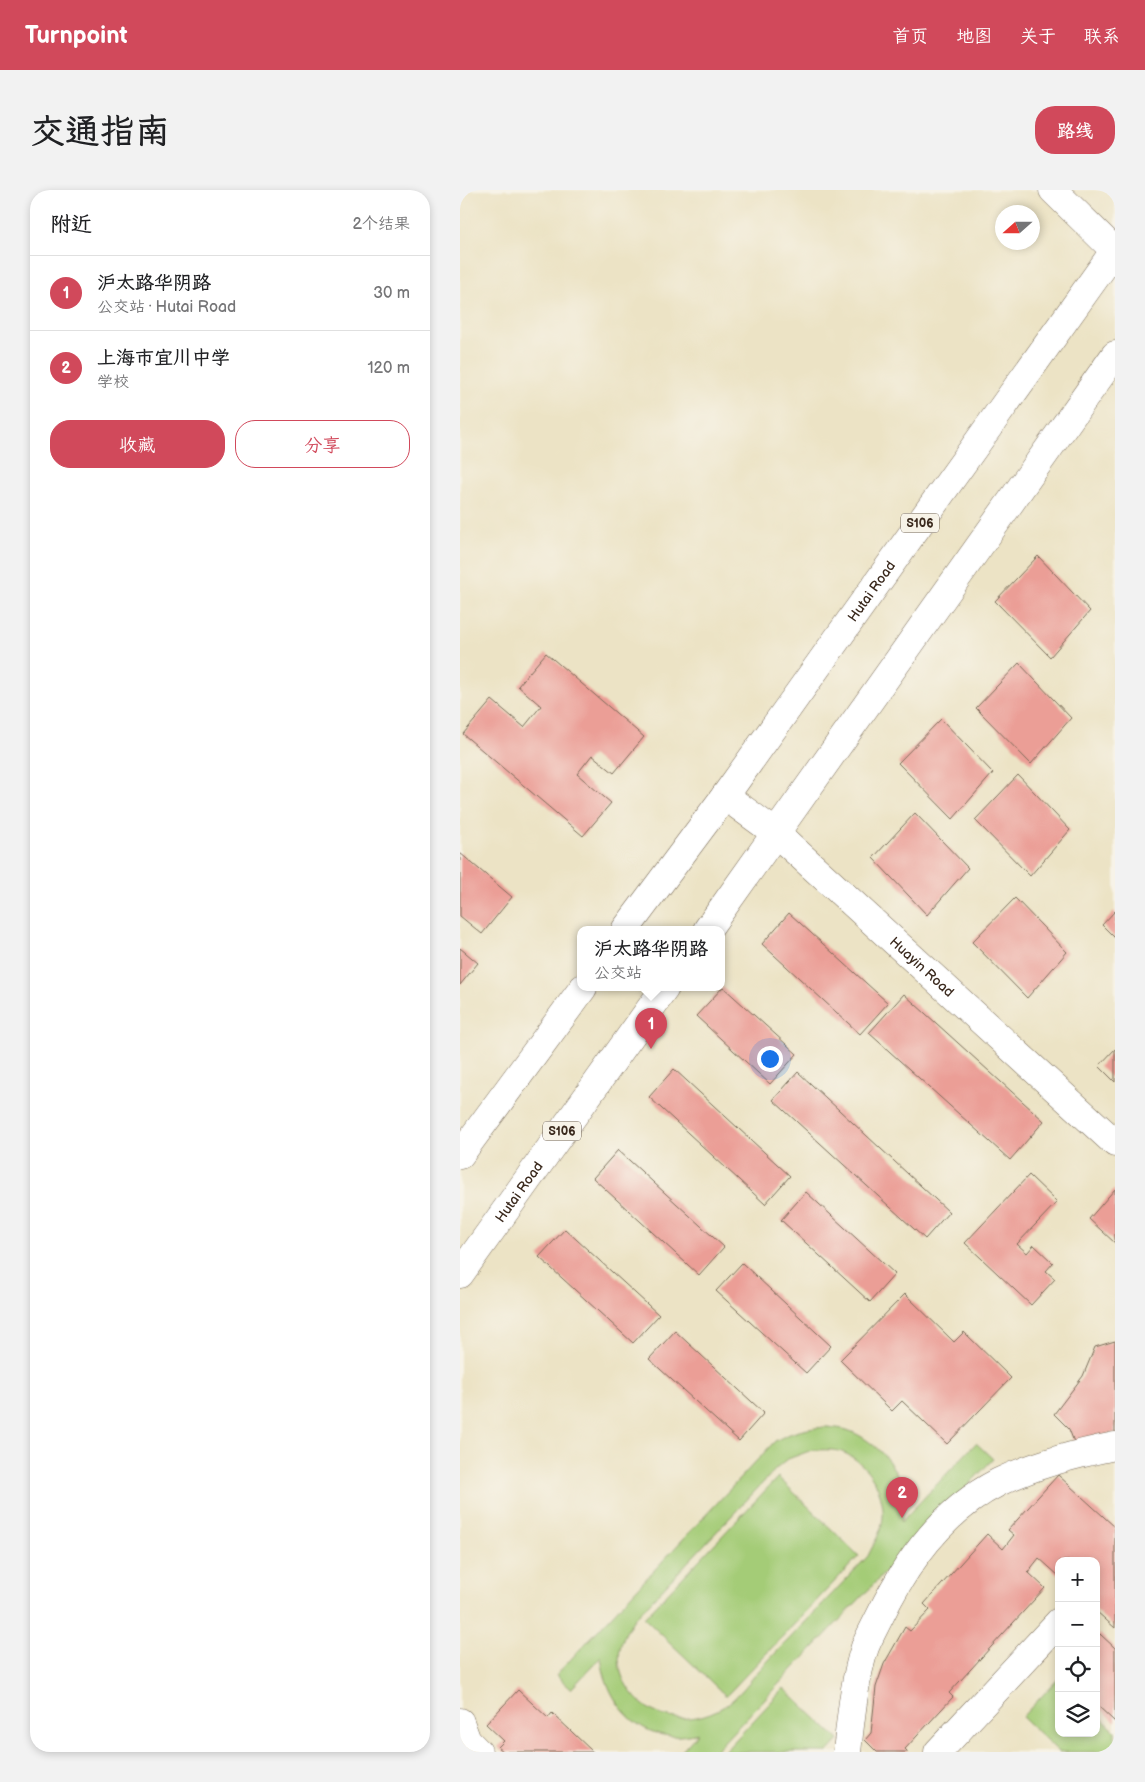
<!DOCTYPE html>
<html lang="zh">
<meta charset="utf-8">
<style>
:root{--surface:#fff;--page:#f2f2f2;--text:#202124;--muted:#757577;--line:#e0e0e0;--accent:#d1495b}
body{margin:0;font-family:"Balsamiq Sans","LXGW WenKai TC",sans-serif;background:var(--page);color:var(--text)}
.controls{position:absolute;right:15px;bottom:15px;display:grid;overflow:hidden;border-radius:10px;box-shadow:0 2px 8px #0003}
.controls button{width:45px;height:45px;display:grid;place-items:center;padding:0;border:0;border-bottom:1px solid var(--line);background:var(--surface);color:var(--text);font:25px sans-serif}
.compass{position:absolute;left:535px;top:15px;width:45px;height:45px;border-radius:50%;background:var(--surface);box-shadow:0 2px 8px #0003;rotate:249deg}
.you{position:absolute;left:309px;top:868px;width:18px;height:18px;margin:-12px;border:4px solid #fff;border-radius:50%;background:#1a73e8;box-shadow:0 0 0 8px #1a73e833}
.badge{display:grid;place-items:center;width:32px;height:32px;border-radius:50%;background:var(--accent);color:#fff;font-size:16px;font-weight:700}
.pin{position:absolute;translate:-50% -41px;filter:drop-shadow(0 1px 2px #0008)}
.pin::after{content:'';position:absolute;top:26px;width:18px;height:15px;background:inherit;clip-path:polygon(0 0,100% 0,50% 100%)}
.popup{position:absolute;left:117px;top:736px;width:148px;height:65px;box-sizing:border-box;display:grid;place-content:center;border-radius:10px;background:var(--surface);filter:drop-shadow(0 1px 4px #0005);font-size:16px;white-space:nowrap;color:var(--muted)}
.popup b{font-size:19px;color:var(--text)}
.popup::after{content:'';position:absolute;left:50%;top:100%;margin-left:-10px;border:10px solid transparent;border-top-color:var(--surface)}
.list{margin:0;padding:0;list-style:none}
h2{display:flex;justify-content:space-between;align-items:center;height:65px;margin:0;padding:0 20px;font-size:21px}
h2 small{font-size:16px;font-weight:400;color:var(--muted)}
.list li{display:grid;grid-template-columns:32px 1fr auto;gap:15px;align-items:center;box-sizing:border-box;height:75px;padding:0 20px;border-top:1px solid var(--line)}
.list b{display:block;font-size:19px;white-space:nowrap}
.list p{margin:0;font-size:16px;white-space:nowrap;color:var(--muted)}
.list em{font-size:16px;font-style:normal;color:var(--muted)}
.actions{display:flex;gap:10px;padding:15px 20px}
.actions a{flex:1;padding:11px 0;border:1px solid var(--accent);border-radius:20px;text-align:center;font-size:18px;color:var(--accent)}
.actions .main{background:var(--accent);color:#fff}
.icon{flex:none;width:28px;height:28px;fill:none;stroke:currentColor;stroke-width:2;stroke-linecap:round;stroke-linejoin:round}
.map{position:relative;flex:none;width:655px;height:1562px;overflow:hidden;border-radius:20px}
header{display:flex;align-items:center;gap:30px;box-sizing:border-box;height:70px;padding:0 25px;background:var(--accent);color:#fff}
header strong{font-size:24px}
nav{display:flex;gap:28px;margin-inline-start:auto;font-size:18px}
.intro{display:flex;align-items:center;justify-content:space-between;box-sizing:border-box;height:120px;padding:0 30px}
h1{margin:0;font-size:35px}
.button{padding:12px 22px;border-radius:20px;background:var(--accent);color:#fff;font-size:18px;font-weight:700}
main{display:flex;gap:30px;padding:0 30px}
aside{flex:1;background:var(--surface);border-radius:20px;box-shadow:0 2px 8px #0003}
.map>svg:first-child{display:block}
.green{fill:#a4cc77;stroke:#707b4a;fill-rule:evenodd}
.building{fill:#eb9e96}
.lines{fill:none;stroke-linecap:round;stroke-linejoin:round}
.minor-casing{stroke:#796b58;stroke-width:29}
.major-casing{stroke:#796b58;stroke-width:29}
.minor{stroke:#fff;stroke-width:28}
.major{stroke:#fff;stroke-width:28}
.labels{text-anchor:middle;stroke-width:4;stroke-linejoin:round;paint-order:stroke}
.shield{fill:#f7f3e8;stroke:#73665b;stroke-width:1}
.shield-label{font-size:12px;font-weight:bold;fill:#3b2a1e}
.street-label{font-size:14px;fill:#3b2a1e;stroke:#f7f3e8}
</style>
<header>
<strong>Turnpoint</strong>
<nav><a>首页</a><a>地图</a><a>关于</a><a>联系</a></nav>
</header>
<div class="intro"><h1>交通指南</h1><a class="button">路线</a></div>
<main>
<aside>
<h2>附近<small>2个结果</small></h2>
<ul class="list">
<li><span class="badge">1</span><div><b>沪太路华阴路</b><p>公交站 · Hutai Road</p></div><em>30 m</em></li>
<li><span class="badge">2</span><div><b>上海市宜川中学</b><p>学校</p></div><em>120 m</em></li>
</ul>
<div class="actions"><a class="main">收藏</a><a>分享</a></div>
</aside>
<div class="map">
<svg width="655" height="1562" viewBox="0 0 655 1562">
<rect width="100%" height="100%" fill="#f7f3e8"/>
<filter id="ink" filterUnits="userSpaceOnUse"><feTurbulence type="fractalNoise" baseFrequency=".02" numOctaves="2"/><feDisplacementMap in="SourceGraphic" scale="10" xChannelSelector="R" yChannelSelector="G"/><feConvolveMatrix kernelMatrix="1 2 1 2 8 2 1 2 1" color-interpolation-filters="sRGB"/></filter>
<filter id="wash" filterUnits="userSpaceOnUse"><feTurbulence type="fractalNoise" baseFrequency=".0096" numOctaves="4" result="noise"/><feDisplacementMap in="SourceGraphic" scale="20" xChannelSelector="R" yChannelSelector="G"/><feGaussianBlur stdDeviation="1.12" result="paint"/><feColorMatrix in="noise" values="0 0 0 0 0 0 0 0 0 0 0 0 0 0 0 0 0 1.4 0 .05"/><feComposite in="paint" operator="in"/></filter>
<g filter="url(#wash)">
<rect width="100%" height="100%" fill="#ece3c5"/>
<g class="green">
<path d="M 368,1237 C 374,1238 381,1238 387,1240 C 417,1250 446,1284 444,1316 C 444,1321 441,1327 441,1332 L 516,1253 L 533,1269 L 254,1562 L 221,1562 L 238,1543 C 229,1545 219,1547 210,1546 C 170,1542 145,1505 141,1467 L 111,1499 L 96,1485 L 315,1251 C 333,1241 348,1238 368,1237 ZM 352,1260 C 360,1260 370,1259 379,1261 C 405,1269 425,1299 423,1327 C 422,1341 414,1353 408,1366 C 373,1403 338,1440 303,1476 C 291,1489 278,1508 263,1517 C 228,1537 188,1531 167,1496 C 153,1473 159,1450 174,1429 L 316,1279 L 328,1269 Z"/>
<path d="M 318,1287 L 399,1366 L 266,1506 L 184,1428 Z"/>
<path d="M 599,1488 L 599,1543 L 636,1543 L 636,1523 L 655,1541 L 655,1562 L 599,1562 L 562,1527 Z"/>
<path d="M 324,1498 L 379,1550 L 368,1562 L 264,1562 Z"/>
</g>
<g id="blocks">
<g class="building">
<path d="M 578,366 L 630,421 L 590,467 L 535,411 Z"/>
<path d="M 86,463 L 184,547 L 154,583 L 132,565 L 117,584 L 151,613 L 123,646 L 3,544 L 32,510 L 64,537 L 81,516 L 58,496 Z"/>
<path d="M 559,473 L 611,528 L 571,574 L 516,518 Z"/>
<path d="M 481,529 L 533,583 L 493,629 L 438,573 Z"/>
<path d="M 558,585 L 610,640 L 570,686 L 515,630 Z"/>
<path d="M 455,623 L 508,678 L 467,725 L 413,668 Z"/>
<path d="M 0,663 L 52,707 L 22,744 L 0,726 Z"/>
<path d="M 555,708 L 607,762 L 567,808 L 512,752 Z"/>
<path d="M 655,721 L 655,748 L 642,735 Z"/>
<path d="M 329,723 L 428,813 L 400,844 L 302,754 Z"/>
<path d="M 0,758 L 18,773 L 0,795 Z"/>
<path d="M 263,797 L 337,864 L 310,894 L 236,826 Z"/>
<path d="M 444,804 L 584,931 L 550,970 L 409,843 Z"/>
<path d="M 655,859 L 655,892 L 639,876 Z"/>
<path d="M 214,879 L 330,986 L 305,1014 L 189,907 Z"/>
<path d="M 338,882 L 489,1022 L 465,1049 L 313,910 Z"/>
<path d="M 158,960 L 264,1057 L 239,1085 L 133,988 Z"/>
<path d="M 569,985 L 597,1012 L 557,1054 L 567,1063 L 574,1055 L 593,1073 L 586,1081 L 595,1089 L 571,1115 L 505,1053 Z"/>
<path d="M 655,999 L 655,1053 L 629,1029 Z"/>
<path d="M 346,1002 L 435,1084 L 410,1112 L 321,1030 Z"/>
<path d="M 105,1039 L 199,1125 L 173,1153 L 79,1067 Z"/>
<path d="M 282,1073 L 371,1156 L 346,1183 L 256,1101 Z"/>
<path d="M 445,1104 L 494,1152 L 504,1142 L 551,1188 L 487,1254 L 442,1211 L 432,1221 L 380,1170 Z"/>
<path d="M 215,1141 L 304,1223 L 279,1251 L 189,1169 Z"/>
<path d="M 655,1151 L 655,1243 L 614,1252 L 609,1239 L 594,1224 L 623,1186 L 635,1157 Z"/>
<path d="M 598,1285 L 655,1337 L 655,1438 L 636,1421 L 636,1371 L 599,1371 L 599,1386 L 579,1368 L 568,1382 L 585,1398 L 489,1503 L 493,1507 L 445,1559 L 448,1562 L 417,1562 L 405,1550 L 411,1543 L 416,1497 L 424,1474 L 445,1437 L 450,1441 L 470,1420 L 464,1414 L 527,1344 L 543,1359 L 554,1345 L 548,1340 Z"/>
<path d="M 640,1444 L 655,1458 L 655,1532 L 636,1514 L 636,1448 Z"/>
<path d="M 58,1500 L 88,1528 L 92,1523 L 133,1562 L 44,1562 L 38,1557 L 44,1551 L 26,1534 Z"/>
</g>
</g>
</g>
<g filter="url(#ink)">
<use href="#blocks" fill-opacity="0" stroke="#796b58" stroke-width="1"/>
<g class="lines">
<defs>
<g id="minor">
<path d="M 593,0 L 655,61"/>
<path id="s1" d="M 265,606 L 317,644 L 655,953"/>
<path d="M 0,1532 L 7,1551 L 18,1562"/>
<path d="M 387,1562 C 391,1527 394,1491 405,1457 C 409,1447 415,1436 420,1426 C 446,1372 484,1320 539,1292 C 576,1274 615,1264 655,1256"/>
<path d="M 478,1562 L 599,1432"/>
</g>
<g id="major">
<path id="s2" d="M 165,740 L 265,606 L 655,60"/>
<path d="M 247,740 L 655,165"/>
<path d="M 0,965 L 123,798"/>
<path id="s3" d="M 0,1084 L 205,798"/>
</g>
</defs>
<use href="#minor" class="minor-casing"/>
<use href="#major" class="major-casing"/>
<use href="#minor" class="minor"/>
<use href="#major" class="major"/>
</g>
</g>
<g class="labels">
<g class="shield">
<rect x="441" y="323.5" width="38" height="19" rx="4"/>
<rect x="83" y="931.5" width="38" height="19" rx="4"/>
</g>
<g class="shield-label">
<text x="460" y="337">S106</text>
<text x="102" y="945">S106</text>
</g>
<g class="street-label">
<text dy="5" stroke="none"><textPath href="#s2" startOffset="419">Hutai Road</textPath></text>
<text dy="5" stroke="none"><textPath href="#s1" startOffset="261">Huayin Road</textPath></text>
<text dy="5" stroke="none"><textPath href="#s3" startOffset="101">Hutai Road</textPath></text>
</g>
</g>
</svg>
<div class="controls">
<button>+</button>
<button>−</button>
<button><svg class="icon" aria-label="locate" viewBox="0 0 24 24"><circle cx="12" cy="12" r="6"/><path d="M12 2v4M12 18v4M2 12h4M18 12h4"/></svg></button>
<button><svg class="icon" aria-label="layers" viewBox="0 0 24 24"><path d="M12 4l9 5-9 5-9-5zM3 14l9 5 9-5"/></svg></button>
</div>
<svg class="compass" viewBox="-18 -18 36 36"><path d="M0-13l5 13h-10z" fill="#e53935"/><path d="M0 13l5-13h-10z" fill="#757577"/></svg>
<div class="you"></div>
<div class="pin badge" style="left:191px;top:859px">1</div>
<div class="popup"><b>沪太路华阴路</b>公交站</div>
<div class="pin badge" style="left:442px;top:1328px">2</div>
</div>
</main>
